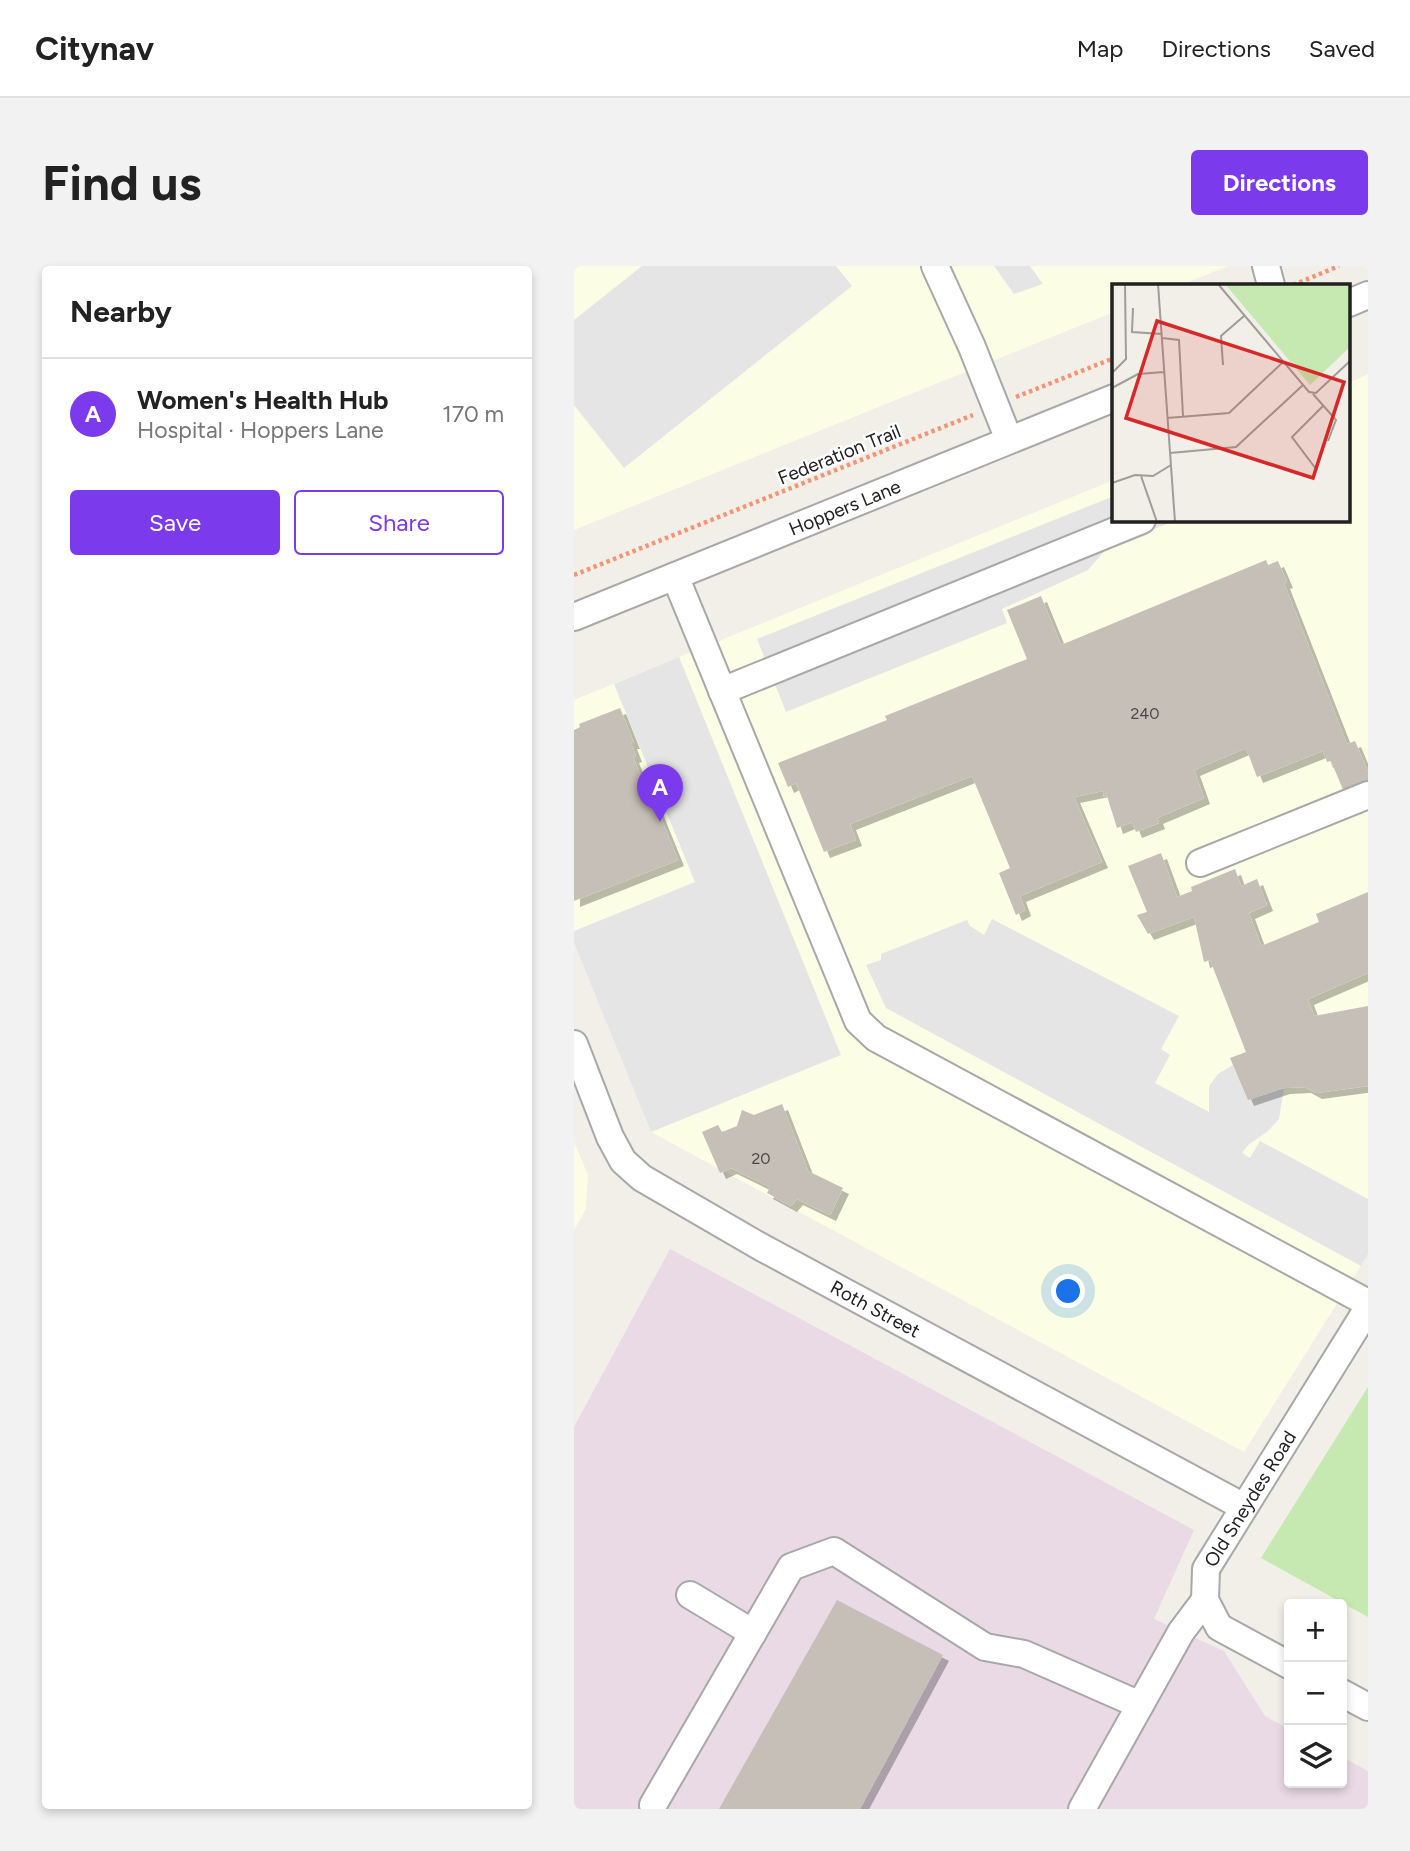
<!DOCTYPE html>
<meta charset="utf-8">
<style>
:root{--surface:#fff;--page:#f2f2f2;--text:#222;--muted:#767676;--line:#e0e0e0;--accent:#7c3aed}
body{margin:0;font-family:Figtree,sans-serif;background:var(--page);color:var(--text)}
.controls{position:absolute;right:21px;bottom:21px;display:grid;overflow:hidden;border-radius:7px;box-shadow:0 4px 10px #0003}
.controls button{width:63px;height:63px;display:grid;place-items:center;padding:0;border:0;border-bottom:2px solid var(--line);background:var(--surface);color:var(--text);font:35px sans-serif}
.you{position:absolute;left:495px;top:1026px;width:24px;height:24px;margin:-18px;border:5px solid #fff;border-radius:50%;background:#1a73e8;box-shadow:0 0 0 10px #1a73e833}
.badge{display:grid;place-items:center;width:46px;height:46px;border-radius:50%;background:var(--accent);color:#fff;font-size:23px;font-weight:700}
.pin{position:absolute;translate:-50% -58px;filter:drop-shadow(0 2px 4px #0008)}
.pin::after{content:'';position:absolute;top:37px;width:24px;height:21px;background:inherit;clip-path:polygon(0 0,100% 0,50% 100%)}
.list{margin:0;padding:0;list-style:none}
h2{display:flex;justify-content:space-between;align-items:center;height:91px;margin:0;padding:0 28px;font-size:30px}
h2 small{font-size:23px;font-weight:400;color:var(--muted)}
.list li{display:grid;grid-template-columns:46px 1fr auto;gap:21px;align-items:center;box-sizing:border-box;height:112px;padding:0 28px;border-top:2px solid var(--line)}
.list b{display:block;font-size:26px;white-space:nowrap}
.list p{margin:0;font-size:23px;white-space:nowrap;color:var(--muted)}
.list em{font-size:23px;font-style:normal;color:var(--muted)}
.actions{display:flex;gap:14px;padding:21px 28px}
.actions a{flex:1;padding:16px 0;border:2px solid var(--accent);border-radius:7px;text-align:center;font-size:24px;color:var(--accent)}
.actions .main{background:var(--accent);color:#fff}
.icon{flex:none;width:38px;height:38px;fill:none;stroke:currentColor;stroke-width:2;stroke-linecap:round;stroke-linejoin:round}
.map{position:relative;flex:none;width:794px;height:1543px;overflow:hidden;border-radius:7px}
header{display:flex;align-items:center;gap:42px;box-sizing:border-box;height:98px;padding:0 35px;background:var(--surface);border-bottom:2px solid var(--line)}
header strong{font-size:33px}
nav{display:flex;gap:38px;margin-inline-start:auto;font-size:24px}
.intro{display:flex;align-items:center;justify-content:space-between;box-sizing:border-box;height:168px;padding:0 42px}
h1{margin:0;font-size:49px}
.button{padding:18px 32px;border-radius:7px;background:var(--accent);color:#fff;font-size:24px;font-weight:700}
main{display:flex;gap:42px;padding:0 42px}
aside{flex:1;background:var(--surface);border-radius:7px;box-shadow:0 4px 10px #0003}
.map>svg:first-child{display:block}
.industrial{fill:#eadae5}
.education{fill:#fbfee4}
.grass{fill:#c5e9b0}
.parking{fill:#e5e5e5}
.building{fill:#c6bfb7;filter:url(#shadow)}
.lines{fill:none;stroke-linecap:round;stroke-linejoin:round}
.minor-casing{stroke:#a8a8a8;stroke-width:30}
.path{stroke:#f79273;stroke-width:4.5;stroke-dasharray:3.5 3.5;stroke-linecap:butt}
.minor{stroke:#fff;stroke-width:26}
.labels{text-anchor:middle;stroke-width:5;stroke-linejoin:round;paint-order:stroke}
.number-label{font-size:16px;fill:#4a4846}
.street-label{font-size:19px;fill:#212121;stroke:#fff}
.inset-road{fill:none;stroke:#9e9d98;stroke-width:2}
.view{fill:#d62828;fill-opacity:0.15;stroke:#d62828;stroke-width:3.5}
.inset-edge{fill:none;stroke:#212121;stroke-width:3.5}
</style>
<header>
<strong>Citynav</strong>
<nav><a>Map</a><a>Directions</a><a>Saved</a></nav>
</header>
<div class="intro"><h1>Find us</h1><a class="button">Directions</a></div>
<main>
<aside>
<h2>Nearby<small></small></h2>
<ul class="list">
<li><span class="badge">A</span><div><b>Women's Health Hub</b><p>Hospital · Hoppers Lane</p></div><em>170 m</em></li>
</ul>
<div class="actions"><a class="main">Save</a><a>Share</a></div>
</aside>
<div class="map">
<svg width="794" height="1543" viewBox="0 0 794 1543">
<defs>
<filter id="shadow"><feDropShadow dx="6" dy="6" stdDeviation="0" flood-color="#0004"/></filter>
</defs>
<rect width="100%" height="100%" fill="#f1efe8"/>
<path class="industrial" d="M 96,983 L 620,1264 L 580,1353 L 650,1385 L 691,1450 L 715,1463 L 715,1517 L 768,1517 L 768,1491 L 794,1505 L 794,1543 L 0,1543 L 0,1161 Z"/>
<g class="education">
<path d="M 0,0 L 654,0 L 607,19 L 540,19 L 540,46 L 0,264 Z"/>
<path d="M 794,108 L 794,988 L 670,1186 L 77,866 L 0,677 L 0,434 L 540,214 L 540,254 L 775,254 L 775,117 Z"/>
<path d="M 0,876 L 14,909 L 12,943 L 0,964 Z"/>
</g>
<path class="grass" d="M 794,1121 L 794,1351 L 687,1292 Z"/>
<g class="parking">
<path d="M 68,0 L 262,0 L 278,20 L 50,202 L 0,139 L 0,54 Z"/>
<path d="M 420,0 L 456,0 L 469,18 L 440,28 Z"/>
<path d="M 540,230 L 540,254 L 603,254 L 534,281 L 514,304 L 428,343 L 433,357 L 212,446 L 183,373 Z"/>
<path d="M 105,391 L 267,789 L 77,866 L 0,677 L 0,665 L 121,616 L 40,418 Z"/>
<path d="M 418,653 L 605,750 L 587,783 L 596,789 L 581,817 L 635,846 L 635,820 L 644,808 L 659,799 L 674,833 L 710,822 L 705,853 L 694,865 L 674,879 L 668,887 L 676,892 L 686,875 L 794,933 L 794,988 L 787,1000 L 312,742 L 292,699 L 307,694 L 307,688 L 393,654 L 396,660 L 410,669 Z"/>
</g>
<g class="building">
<path d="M 692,294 L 694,299 L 704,295 L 713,316 L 710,317 L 773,478 L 781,475 L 794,506 L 794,517 L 770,526 L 757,495 L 753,496 L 749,485 L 683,511 L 672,482 L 620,504 L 630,532 L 583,552 L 585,557 L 562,566 L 558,556 L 543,562 L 533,530 L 530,531 L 529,525 L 500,531 L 528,596 L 446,630 L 451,644 L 442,649 L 425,607 L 436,602 L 398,510 L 276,558 L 282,574 L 250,586 L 222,517 L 214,521 L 204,497 L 313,454 L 311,450 L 453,393 L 433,344 L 467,330 L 487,379 Z"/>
<path d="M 46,442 L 60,477 L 57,477 L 62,490 L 59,491 L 69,516 L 72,515 L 104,594 L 0,635 L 0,464 L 6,461 L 5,458 Z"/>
<path d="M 587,587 L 603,631 L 618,625 L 617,621 L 661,603 L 667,620 L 683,613 L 693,639 L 675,647 L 687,680 L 745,656 L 742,648 L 794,626 L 794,707 L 734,733 L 740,750 L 794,740 L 794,820 L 742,827 L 731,821 L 710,822 L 674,834 L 656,792 L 672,786 L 636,694 L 630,696 L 620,651 L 574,668 L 563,649 L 573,646 L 554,600 Z"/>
<path d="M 208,838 L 234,905 L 269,922 L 256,949 L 223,933 L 217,940 L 193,927 L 196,921 L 157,902 L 146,907 L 128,866 L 144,859 L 148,866 L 163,860 L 168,844 L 180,849 Z"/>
<path d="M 263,1334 L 369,1389 L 286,1543 L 145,1543 Z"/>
</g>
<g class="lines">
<defs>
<g id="minor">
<path d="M 361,0 L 398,81 L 435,174"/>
<path d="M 692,0 L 697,19"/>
<path d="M 775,37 L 794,29"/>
<path d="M 101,310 L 284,755 L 302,772 L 794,1037"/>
<path id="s1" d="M 0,351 L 540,132"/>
<path d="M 148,425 L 568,254"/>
<path d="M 626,597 L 794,529"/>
<path id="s2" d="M 0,778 L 36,871 L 49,895 L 68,912 L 187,981 L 670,1241"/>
<path d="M 116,1329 L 179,1367"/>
<path id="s3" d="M 715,1399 L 645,1361 L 631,1334 L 632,1303 L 794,1042"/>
<path d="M 768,1427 L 794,1441"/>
<path d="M 79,1539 L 217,1301 L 260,1285 L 411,1381 L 450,1388 L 566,1439"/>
<path d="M 508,1543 L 607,1366 L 631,1334"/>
</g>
</defs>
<use href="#minor" class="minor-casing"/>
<g class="path">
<path d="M 719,19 L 765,0"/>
<path d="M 442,131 L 540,92"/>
<path d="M 0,309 L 399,149"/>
</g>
<use href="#minor" class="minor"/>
</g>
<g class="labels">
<g class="number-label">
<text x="571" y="453">240</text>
<text x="187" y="898">20</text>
</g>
<g class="street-label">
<text transform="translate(265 188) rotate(-22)" y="7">Federation Trail</text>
<text dy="7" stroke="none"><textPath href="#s1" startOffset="292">Hoppers Lane</textPath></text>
<text dy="7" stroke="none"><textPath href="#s2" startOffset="420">Roth Street</textPath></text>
<text dy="7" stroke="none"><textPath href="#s3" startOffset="224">Old Sneydes Road</textPath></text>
</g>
</g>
<g transform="translate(538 18)">
<rect width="238" height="238" fill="#f1efe8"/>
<path d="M 113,0 L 238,0 L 238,63 L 198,101 Z" fill="#c5e9b0"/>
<path class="inset-road" d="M 46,0 L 63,238M 106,0 L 197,108 L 204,109 L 238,77M 21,24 L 20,48 L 50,50M 50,54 L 67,56 L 71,132M 111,81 L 109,52 L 132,32M 0,89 L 14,75 L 13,0M 0,104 L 26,90 L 52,88M 201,110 L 224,136 L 216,157M 55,134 L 117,129 L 171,78M 58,169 L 124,163 L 191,101M 204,185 L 180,153 L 211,122M 29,192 L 45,238M 0,199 L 23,191 L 41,192 L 59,181"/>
<path class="view" d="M 45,37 L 232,98 L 201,194 L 14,134 Z"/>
<rect width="238" height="238" class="inset-edge"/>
</g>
</svg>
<div class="controls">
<button>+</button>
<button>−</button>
<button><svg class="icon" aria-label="layers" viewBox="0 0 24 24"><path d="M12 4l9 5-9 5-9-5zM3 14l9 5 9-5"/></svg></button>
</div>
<div class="you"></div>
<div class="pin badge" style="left:86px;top:556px">A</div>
</div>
</main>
